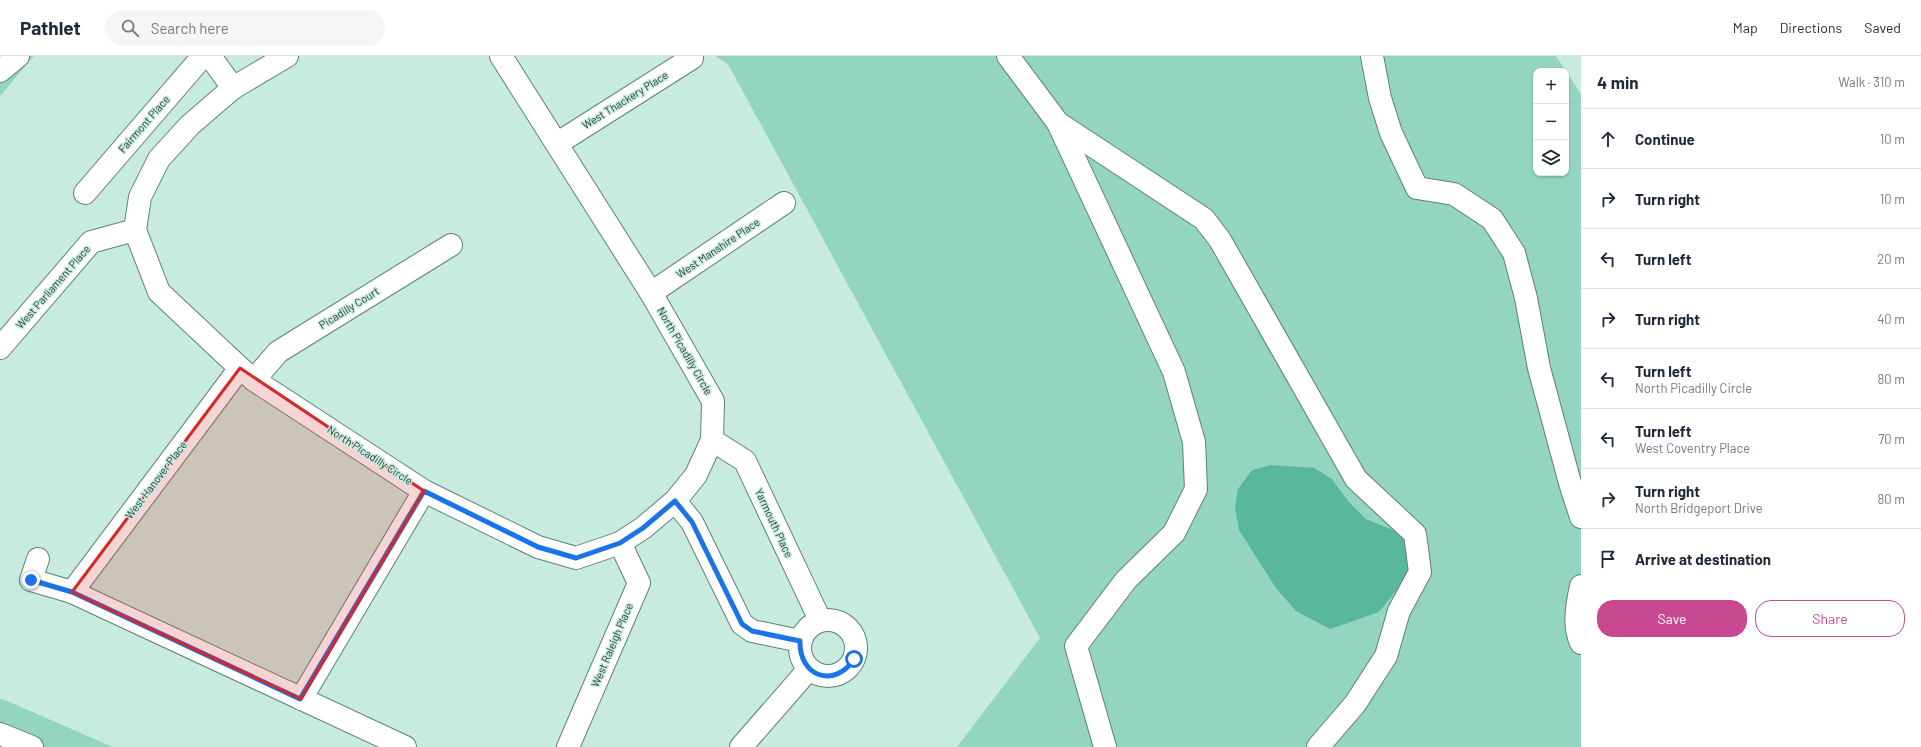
<!DOCTYPE html>
<meta charset="utf-8">
<style>
:root{--surface:#fff;--page:#f6f6f7;--text:#1f2937;--muted:#747a83;--line:#e0e1e3;--accent:#c84891}
body{margin:0;font-family:Barlow,sans-serif;background:var(--page);color:var(--text)}
.controls{position:absolute;right:12px;top:12px;display:grid;overflow:hidden;border-radius:8px;box-shadow:0 1px 3px #0004}
.controls button{width:36px;height:36px;display:grid;place-items:center;padding:0;border:0;border-bottom:1px solid var(--line);background:var(--surface);color:var(--text);font:20px sans-serif}
.stop{position:absolute;width:12px;height:12px;margin:-9px;border:3px solid #1a73e8;border-radius:50%;background:#fff}
.stop.end{background:#1a73e8;border-color:#fff;box-shadow:0 1px 4px #0008}
.list{margin:0;padding:0;list-style:none}
h2{display:flex;justify-content:space-between;align-items:center;height:52px;margin:0;padding:0 16px;font-size:17px}
h2 small{font-size:13px;font-weight:400;color:var(--muted)}
.list li{display:grid;grid-template-columns:26px 1fr auto;gap:12px;align-items:center;box-sizing:border-box;height:60px;padding:0 16px;border-top:1px solid var(--line)}
.list b{display:block;font-size:15px;white-space:nowrap}
.list p{margin:0;font-size:13px;white-space:nowrap;color:var(--muted)}
.list em{font-size:13px;font-style:normal;color:var(--muted)}
.actions{display:flex;gap:8px;padding:12px 16px}
.actions a{flex:1;padding:9px 0;border:1px solid var(--accent);border-radius:16px;text-align:center;font-size:14px;color:var(--accent)}
.actions .main{background:var(--accent);color:#fff}
.icon{flex:none;width:22px;height:22px;fill:none;stroke:currentColor;stroke-width:2;stroke-linecap:round;stroke-linejoin:round}
.map{position:relative;flex:none;width:1581px;height:691px;overflow:hidden}
header{display:flex;align-items:center;gap:24px;box-sizing:border-box;height:56px;padding:0 20px;background:var(--surface);border-bottom:1px solid var(--line)}
header strong{font-size:19px}
nav{display:flex;gap:22px;margin-inline-start:auto;font-size:14px}
.search{width:280px;height:36px;background:var(--page);display:flex;align-items:center;gap:10px;box-sizing:border-box;padding:0 14px;border-radius:22px;color:var(--muted);font-size:15px}
main{display:flex}
aside{flex:1;background:var(--surface)}
.map>svg:first-child{display:block}
.green{fill:#93d5c0}
.water{fill:#58b79d}
.lines{fill:none;stroke-linecap:round;stroke-linejoin:round}
.minor-casing{stroke:#608076;stroke-width:24}
.minor{stroke:#fff;stroke-width:22}
.route{stroke:#1a73e8;stroke-width:5}
.marked{fill:#d62828;fill-opacity:0.2;stroke:#d62828;stroke-width:3;stroke-linejoin:round}
.labels{text-anchor:middle;stroke-width:3;stroke-linejoin:round;paint-order:stroke}
.street-label{font-size:11px;fill:#2e3c38;stroke:#c7ebdf}
</style>
<header>
<strong>Pathlet</strong>
<div class="search"><svg class="icon" aria-label="search" viewBox="0 0 24 24"><circle cx="10" cy="10" r="6"/><path d="M15 15l6 6"/></svg>Search here</div>
<nav><a>Map</a><a>Directions</a><a>Saved</a></nav>
</header>
<main>
<div class="map">
<svg width="1581" height="691" viewBox="0 0 1581 691">
<rect width="100%" height="100%" fill="#c7ebdf"/>
<g class="green">
<path d="M 0,0 L 34,0 L 0,40 Z"/>
<path d="M 715,0 L 1556,0 L 1566,15 L 1536,15 L 1536,117 L 1566,117 L 1566,15 L 1581,38 L 1581,691 L 957,691 L 1040,582 L 728,8 Z"/>
<path d="M 0,642 L 113,691 L 0,691 Z"/>
</g>
<path class="water" d="M 1271,409 L 1314,412 L 1332,423 L 1348,445 L 1366,463 L 1400,477 L 1409,494 L 1411,509 L 1404,525 L 1379,556 L 1330,573 L 1296,555 L 1276,532 L 1239,474 L 1235,451 L 1238,433 L 1252,414 Z"/>
<g class="lines">
<defs>
<g id="minor">
<path d="M 210,0 L 233,32"/>
<path d="M 287,0 L 233,32 L 190,69 L 159,103 L 140,141 L 135,174 L 159,236 L 240,312 L 254,324 L 424,435 L 538,491 L 576,502 L 620,487 L 643,472 L 675,445 L 696,419 L 712,384 L 713,345 L 651,237 L 501,0"/>
<path d="M 1008,0 L 1058,67 L 1204,163 L 1220,184 L 1356,423 L 1415,478 L 1420,516 L 1399,555 L 1386,600 L 1355,648 L 1318,691"/>
<path d="M 1372,0 L 1380,42 L 1391,77 L 1417,132 L 1454,138 L 1492,163 L 1514,197 L 1526,242 L 1539,312 L 1570,427 L 1581,461"/>
<path d="M 0,15 L 18,0"/>
<path d="M 1058,67 L 1174,316 L 1194,386 L 1196,433 L 1174,477 L 1126,524 L 1076,590 L 1105,691"/>
<path d="M 558,87 L 692,2"/>
<path d="M 85,137 L 203,0"/>
<path d="M 651,237 L 784,147"/>
<path d="M 0,292 L 91,186 L 135,174"/>
<path d="M 254,324 L 278,296 L 451,189"/>
<path d="M 712,384 L 745,405 L 820,564"/>
<path d="M 675,445 L 692,466 L 742,568 L 752,575 L 800,585"/>
<path d="M 38,503 L 31,524 L 72,536 L 405,691"/>
<path d="M 1581,530 C 1577,549 1573,569 1581,587"/>
<path d="M 72,536 L 240,312"/>
<circle cx="828" cy="592" r="28"/>
<path d="M 301,643 L 424,435"/>
<path d="M 0,678 L 32,691"/>
<path d="M 568,691 L 639,527 L 620,487"/>
<path d="M 741,691 L 809,613"/>
</g>
</defs>
<use href="#minor" class="minor-casing"/>
<use href="#minor" class="minor"/>
</g>
<g class="lines">
<path class="route" d="M 31,524 L 72,536 L 300,643 L 424,435 L 538,491 L 576,502 L 620,487 L 643,472 L 675,445 L 692,466 L 742,568 L 752,575 L 800,585 C 799,621 835,633 854,603"/>
</g>
<path class="marked" d="M 240,312 L 424,435 L 301,643 L 72,536 Z"/>
<g class="labels">
<g class="street-label">
<text transform="translate(625 44) rotate(-32)" y="4">West Thackery Place</text>
<text transform="translate(144 68) rotate(-49)" y="4">Fairmont Place</text>
<text transform="translate(718 192) rotate(-34)" y="4">West Manshire Place</text>
<text transform="translate(53 231) rotate(-49)" y="4">West Parliament Place</text>
<text transform="translate(349 252) rotate(-32)" y="4">Picadilly Court</text>
<text transform="translate(685 295) rotate(60)" y="4">North Picadilly Circle</text>
<text transform="translate(370 399) rotate(33)" y="4">North Picadilly Circle</text>
<text transform="translate(156 424) rotate(-53)" y="4">West Hanover Place</text>
<text transform="translate(774 467) rotate(65)" y="4">Yarmouth Place</text>
<text transform="translate(612 589) rotate(-67)" y="4">West Raleigh Place</text>
</g>
</g>
</svg>
<div class="controls">
<button>+</button>
<button>−</button>
<button><svg class="icon" aria-label="layers" viewBox="0 0 24 24"><path d="M12 4l9 5-9 5-9-5zM3 14l9 5 9-5"/></svg></button>
</div>
<div class="stop" style="left:854px;top:603px"></div>
<div class="stop end" style="left:31px;top:524px"></div>
</div>
<aside>
<h2>4 min<small>Walk · 310 m</small></h2>
<ul class="list">
<li><svg class="icon" aria-label="ahead" viewBox="0 0 24 24"><path d="M12 20V5M6 11l6-6 6 6"/></svg><div><b>Continue</b></div><em>10 m</em></li>
<li><svg class="icon" aria-label="right" viewBox="0 0 24 24"><path d="M7 20v-9h11M14 6l5 5-5 5"/></svg><div><b>Turn right</b></div><em>10 m</em></li>
<li><svg class="icon" aria-label="left" viewBox="0 0 24 24"><path d="M17 20v-9H6M10 6l-5 5 5 5"/></svg><div><b>Turn left</b></div><em>20 m</em></li>
<li><svg class="icon" aria-label="right" viewBox="0 0 24 24"><path d="M7 20v-9h11M14 6l5 5-5 5"/></svg><div><b>Turn right</b></div><em>40 m</em></li>
<li><svg class="icon" aria-label="left" viewBox="0 0 24 24"><path d="M17 20v-9H6M10 6l-5 5 5 5"/></svg><div><b>Turn left</b><p>North Picadilly Circle</p></div><em>80 m</em></li>
<li><svg class="icon" aria-label="left" viewBox="0 0 24 24"><path d="M17 20v-9H6M10 6l-5 5 5 5"/></svg><div><b>Turn left</b><p>West Coventry Place</p></div><em>70 m</em></li>
<li><svg class="icon" aria-label="right" viewBox="0 0 24 24"><path d="M7 20v-9h11M14 6l5 5-5 5"/></svg><div><b>Turn right</b><p>North Bridgeport Drive</p></div><em>80 m</em></li>
<li><svg class="icon" aria-label="arrive" viewBox="0 0 24 24"><path d="M6 21V4h12l-3 4 3 4H6"/></svg><div><b>Arrive at destination</b></div></li>
</ul>
<div class="actions"><a class="main">Save</a><a>Share</a></div>
</aside>
</main>
